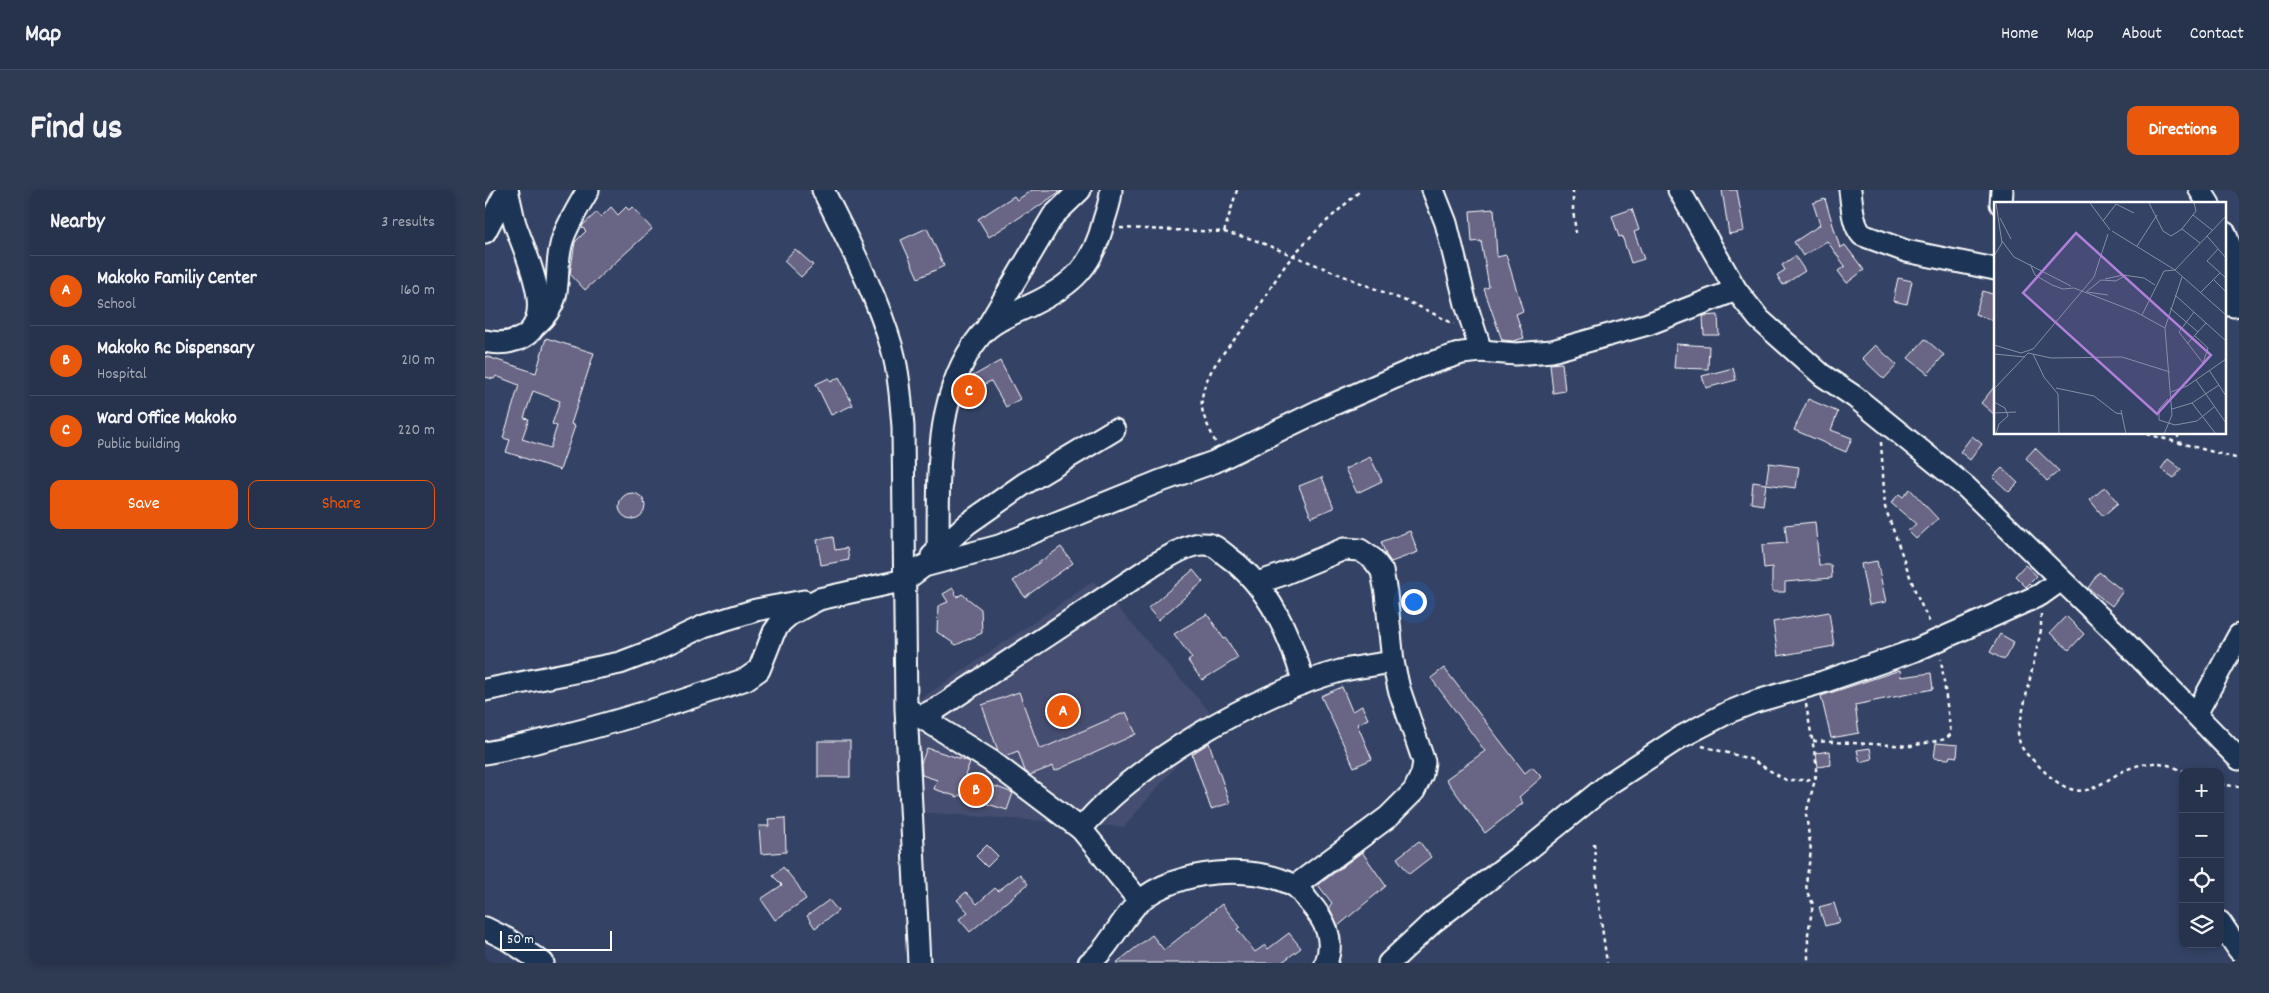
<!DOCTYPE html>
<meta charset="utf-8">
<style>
:root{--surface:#27324c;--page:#2f3a53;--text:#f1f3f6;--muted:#a4aab5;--line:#434d64;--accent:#ea580c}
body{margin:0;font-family:Dekko,sans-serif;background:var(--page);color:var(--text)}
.controls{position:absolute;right:15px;bottom:15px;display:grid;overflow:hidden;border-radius:10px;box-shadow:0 2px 8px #0003}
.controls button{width:45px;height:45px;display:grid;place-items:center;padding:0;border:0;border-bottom:1px solid var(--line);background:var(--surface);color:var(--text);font:25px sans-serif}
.scale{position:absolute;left:15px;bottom:12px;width:112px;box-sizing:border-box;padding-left:5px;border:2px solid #fff;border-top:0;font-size:14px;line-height:18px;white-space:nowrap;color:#fff;-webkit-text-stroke:4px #1d3557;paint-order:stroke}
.you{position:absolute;left:928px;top:411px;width:18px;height:18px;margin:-12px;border:4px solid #fff;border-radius:50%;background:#1a73e8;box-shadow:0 0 0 8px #1a73e833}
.badge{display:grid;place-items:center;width:32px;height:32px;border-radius:50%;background:var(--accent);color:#fff;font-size:16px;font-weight:700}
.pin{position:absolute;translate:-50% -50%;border:2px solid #fff;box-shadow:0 1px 5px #0006}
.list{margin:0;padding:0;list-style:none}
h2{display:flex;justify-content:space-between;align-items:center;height:65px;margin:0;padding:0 20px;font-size:21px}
h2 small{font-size:16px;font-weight:400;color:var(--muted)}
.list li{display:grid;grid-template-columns:32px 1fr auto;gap:15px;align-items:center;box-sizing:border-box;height:70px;padding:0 20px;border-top:1px solid var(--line)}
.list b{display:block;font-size:19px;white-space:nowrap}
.list p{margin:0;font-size:16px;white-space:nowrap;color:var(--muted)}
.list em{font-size:16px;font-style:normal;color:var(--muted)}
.actions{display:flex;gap:10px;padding:15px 20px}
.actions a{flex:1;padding:11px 0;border:1px solid var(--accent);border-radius:10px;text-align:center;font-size:18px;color:var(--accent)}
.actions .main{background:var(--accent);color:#fff}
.icon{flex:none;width:28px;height:28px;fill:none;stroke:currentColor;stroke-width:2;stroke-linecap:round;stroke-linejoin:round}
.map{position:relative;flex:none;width:1754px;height:773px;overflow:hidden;border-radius:10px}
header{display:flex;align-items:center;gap:30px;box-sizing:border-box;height:70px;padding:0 25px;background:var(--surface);border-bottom:1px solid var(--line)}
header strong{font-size:24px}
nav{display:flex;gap:28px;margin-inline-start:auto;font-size:18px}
.intro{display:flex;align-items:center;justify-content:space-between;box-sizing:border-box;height:120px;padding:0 30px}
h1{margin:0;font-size:35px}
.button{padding:12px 22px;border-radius:10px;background:var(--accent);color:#fff;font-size:18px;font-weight:700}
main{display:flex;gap:30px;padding:0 30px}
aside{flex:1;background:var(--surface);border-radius:10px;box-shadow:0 2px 8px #0003}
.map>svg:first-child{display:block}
.built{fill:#444d6f}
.building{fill:#686585;stroke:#fff;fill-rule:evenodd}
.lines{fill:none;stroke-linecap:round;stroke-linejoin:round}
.minor-casing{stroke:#fff;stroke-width:25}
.path{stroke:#fff;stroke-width:2.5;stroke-dasharray:4 4;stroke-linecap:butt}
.minor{stroke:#1d3557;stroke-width:21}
.inset-road{fill:none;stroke:#858ea3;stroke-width:1}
.view{fill:#b080d9;fill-opacity:0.15;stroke:#b080d9;stroke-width:2.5}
.inset-edge{fill:none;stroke:#fff;stroke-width:2.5}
</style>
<header>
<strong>Map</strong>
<nav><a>Home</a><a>Map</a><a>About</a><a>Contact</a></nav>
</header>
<div class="intro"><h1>Find us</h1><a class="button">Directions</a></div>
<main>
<aside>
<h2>Nearby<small>3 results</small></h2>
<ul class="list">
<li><span class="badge">A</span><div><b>Makoko Familiy Center</b><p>School</p></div><em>160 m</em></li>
<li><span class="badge">B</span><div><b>Makoko Rc Dispensary</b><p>Hospital</p></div><em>210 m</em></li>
<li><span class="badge">C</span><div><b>Ward Office Makoko</b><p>Public building</p></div><em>220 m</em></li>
</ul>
<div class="actions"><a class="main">Save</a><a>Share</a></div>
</aside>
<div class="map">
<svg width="1754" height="773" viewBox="0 0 1754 773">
<rect width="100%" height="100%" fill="#344365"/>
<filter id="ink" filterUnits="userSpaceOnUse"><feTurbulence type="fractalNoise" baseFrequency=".02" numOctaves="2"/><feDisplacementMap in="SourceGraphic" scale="10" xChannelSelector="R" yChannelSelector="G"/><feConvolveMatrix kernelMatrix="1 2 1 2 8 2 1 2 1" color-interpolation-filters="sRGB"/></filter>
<g filter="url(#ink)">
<path class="built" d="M 609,391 L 731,529 L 639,637 L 434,622 L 426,585 L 435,559 L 430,513 Z"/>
<g class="building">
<path d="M 547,0 L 577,0 L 544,23 L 543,22 L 504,47 L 493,29 L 529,6 L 532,10 Z"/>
<path d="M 1237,0 L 1252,0 L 1259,41 L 1244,44 Z"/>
<path d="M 1340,9 L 1355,58 L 1360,55 L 1379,80 L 1362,93 L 1353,81 L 1360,76 L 1342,51 L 1318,66 L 1309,52 L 1335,35 L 1328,13 Z"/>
<path d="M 126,17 L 133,25 L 141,17 L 144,20 L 147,17 L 167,39 L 100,100 L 85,84 L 90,52 L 101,41 L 97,37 L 98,35 L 112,22 L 116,27 Z"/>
<path d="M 1009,19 L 1012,67 L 1021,65 L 1038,121 L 1031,124 L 1039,148 L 1028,151 L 1017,150 L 999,99 L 1004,97 L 996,51 L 987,52 L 985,21 Z"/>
<path d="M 1147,19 L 1154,40 L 1149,42 L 1159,69 L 1146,73 L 1137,46 L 1134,47 L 1127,26 Z"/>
<path d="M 442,38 L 459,76 L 433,88 L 416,50 Z"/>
<path d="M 310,59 L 328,75 L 316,87 L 299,71 Z"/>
<path d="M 1310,66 L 1320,81 L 1298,95 L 1292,85 L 1300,80 L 1297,75 Z"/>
<path d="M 1413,88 L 1427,91 L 1422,114 L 1408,111 Z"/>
<path d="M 1498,101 L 1510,105 L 1510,131 L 1490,124 Z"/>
<path d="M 1233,125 L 1234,145 L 1219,145 L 1218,126 Z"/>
<path d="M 61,148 L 109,163 L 86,234 L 90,236 L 75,280 L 21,262 L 25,250 L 18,248 L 34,195 L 11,186 L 9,189 L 0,187 L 0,166 L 51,183 ZM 48,201 L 75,211 L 67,234 L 72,236 L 65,258 L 37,249 L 44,229 L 39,228 Z"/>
<path d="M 1440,149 L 1459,165 L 1443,184 L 1423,168 Z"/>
<path d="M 1191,154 L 1224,156 L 1223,179 L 1189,178 Z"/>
<path d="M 1390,155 L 1412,175 L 1399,189 L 1377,168 Z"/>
<path d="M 515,171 L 535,209 L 521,217 L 506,191 L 494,197 L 488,186 Z"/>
<path d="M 1077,173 L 1080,201 L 1068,203 L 1065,174 Z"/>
<path d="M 1248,178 L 1251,190 L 1221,198 L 1217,186 Z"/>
<path d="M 354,187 L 368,215 L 346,225 L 331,194 L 344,188 L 346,192 Z"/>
<path d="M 1510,196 L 1510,225 L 1496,213 Z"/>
<path d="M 1323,209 L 1353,222 L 1346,240 L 1367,248 L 1361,262 L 1309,240 Z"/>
<path d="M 1487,246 L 1497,254 L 1485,270 L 1475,262 Z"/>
<path d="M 1550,258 L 1574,281 L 1562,291 L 1541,268 Z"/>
<path d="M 885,267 L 897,291 L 872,303 L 860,279 Z"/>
<path d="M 1683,269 L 1696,279 L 1689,288 L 1676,279 Z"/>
<path d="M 1284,273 L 1314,277 L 1311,298 L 1281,294 Z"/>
<path d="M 1517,278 L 1533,293 L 1524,302 L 1508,287 Z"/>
<path d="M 837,287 L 849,318 L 826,327 L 814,296 Z"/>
<path d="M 1268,292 L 1281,294 L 1278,315 L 1266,313 Z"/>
<path d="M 1620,297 L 1633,313 L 1618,326 L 1605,310 Z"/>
<path d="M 1425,299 L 1453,329 L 1431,349 L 1423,341 L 1431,334 L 1406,313 L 1414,304 L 1418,307 Z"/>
<circle cx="147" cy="316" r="13"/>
<path d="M 1330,332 L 1334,375 L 1346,375 L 1347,388 L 1300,392 L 1300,402 L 1287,402 L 1287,377 L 1279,378 L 1277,355 L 1302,353 L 1300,335 Z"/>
<path d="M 925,341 L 933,362 L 906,372 L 901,365 L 896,352 Z"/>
<path d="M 348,347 L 350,360 L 362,358 L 364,370 L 336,375 L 332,350 Z"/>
<path d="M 576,357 L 588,373 L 540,407 L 528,391 Z"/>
<path d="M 1392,371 L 1401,412 L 1384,415 L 1376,374 Z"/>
<path d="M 1540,375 L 1552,386 L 1541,397 L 1530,386 Z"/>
<path d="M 708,380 L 718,392 L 673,430 L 663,418 Z"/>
<path d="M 1614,382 L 1638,401 L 1627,416 L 1603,398 Z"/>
<path d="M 468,398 L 472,407 L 477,404 L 496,419 L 497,443 L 471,455 L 452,442 L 453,416 L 463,412 L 458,404 Z"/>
<path d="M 1344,422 L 1349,456 L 1293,466 L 1288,432 Z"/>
<path d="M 722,424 L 739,449 L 741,448 L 753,468 L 717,490 L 703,471 L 707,468 L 689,444 Z"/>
<path d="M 1581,426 L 1599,444 L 1584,460 L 1565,443 Z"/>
<path d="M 1515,444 L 1529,452 L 1519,470 L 1505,462 Z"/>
<path d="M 959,478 L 1040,583 L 1047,577 L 1057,587 L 1034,607 L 1038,613 L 1000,643 L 961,589 L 1000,561 L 946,488 Z"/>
<path d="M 1415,480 L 1416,487 L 1446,483 L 1448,499 L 1370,515 L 1374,543 L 1346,548 L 1336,506 Z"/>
<path d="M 857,497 L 867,521 L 877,516 L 883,529 L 872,534 L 887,569 L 869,577 L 836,506 Z"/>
<path d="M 534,502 L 554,558 L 556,557 L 556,559 L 641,522 L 651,544 L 570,581 L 568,576 L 545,585 L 540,581 L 533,561 L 520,566 L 513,561 L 497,515 Z"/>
<rect x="333" y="551" width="32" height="36"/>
<path d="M 724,553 L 745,613 L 726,619 L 707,564 Z"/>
<path d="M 1451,553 L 1473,555 L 1472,567 L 1465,566 L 1464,569 L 1449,568 Z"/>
<path d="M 442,558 L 483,571 L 485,572 L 480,585 L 528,603 L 522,620 L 474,605 L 473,607 L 449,599 L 452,590 L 437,585 L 436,573 Z"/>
<path d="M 1385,558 L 1387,569 L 1375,572 L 1372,560 Z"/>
<path d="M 1345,561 L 1346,575 L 1333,577 L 1331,563 Z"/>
<path d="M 300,628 L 301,662 L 276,664 L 274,636 L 284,636 L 283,629 Z"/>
<path d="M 934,651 L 946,667 L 924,684 L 912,668 Z"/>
<path d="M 502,655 L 513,666 L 502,677 L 491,666 Z"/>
<path d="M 877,662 L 901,696 L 853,736 L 844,717 L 847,713 L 833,695 Z"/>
<path d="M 298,677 L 312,694 L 321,709 L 290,730 L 276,709 L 297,695 L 288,686 Z"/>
<path d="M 535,684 L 543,694 L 485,742 L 474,729 L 483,722 L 472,710 L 481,702 L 492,714 L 510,698 L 513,701 Z"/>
<path d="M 344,710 L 353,721 L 330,738 L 322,726 Z"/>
<path d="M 1349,713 L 1355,732 L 1340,736 L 1334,717 Z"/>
<path d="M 737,714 L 755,737 L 752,739 L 770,762 L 780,755 L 783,759 L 804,743 L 816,758 L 796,773 L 631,773 L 667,745 L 679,760 Z"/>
</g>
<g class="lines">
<defs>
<g id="minor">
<path d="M 338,0 C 363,51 391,103 407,158 C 414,183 416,211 418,237 L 421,519 L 434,773"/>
<path d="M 948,0 L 961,33 L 981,114 L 996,161"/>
<path d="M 1194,0 L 1251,100 L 1274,129 L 1337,185 L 1370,207 L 1481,297 L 1629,441 L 1754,569"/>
<path d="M 1365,0 C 1367,14 1367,34 1377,45 L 1421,61 L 1510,79"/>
<path d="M 1715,0 L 1724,14"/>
<path d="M 1516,14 L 1517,0"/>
<path d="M 0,42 L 22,0"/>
<path d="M 1740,43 C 1751,70 1753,86 1749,116 L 1740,114"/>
<path d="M 52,134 C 83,106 66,83 78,48 C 84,32 94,16 103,0"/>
<path d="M 503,136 L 568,26 L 595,0"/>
<path d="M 0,151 C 12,154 23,153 34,149 C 75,132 40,63 30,34 C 27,23 25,11 22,0"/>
<path d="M 453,359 C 454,290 448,204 495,146 C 507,131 528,124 546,115 C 588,95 608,76 619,30 C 622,20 626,10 626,0"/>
<path d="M 447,366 L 482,334 L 539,294 L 629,240"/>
<path d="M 772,393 L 796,385 L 859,359 L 875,360 L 888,369 L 897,381 L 901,403 L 908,472 L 914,499 L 939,572 L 937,584 L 929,601 L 903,627 L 810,696"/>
<path d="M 0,500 L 135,473 L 164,462 L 219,436 L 271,420 L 319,411"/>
<path d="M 426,521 L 506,571 L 596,639 L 655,712"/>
<path d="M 1711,524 L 1754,445"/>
<path d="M 435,527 L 453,518 L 672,373 C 688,365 707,350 726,355 C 731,356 738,363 742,366 C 784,396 805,445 819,493"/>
<path d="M 0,563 C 89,546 176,519 261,489 L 274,480 L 289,442 L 296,432 L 304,425 L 334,409 L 420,390 L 439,376 L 514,356 L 673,292 L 729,272 L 840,218 L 936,176 L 977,163 L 996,161 L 1031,164 L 1067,161 L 1163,134 L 1251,100"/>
<path d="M 596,639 C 650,573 773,503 855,481 C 872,477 890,475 908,472"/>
<path d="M 1735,732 L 1754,760"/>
<path d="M 0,738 L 22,749 L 58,773"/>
<path d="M 604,773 C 625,758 636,728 655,711 C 691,680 766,673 808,695 C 814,698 819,706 823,711 C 840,730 850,749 841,773"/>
<path d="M 904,773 L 948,732 L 1041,661 L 1125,593 L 1194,548 L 1244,522 L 1269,512 L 1338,492 L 1431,460 L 1555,405 L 1576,390"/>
</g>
</defs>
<use href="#minor" class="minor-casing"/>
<g class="path">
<path d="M 1088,0 L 1088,20 L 1091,43"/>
<path d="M 635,38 L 739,42 L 767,49 L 933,116 L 969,134"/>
<path d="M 739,42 L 752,0"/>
<path d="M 1662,244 L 1754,269"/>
<path d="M 1692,244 L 1696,254"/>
<path d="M 730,252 C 725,237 715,226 717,209 C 720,178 748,153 766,129 C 781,108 791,85 808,66 C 828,42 853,21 876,0"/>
<path d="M 1396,252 L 1400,317 L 1432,406 L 1446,435"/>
<path d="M 1556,424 L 1556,440 L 1533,542 C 1534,559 1541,563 1552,574 C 1607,633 1615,576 1668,573 C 1679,572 1691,578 1701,582"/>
<path d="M 1321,514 L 1331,572 L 1331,586 L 1321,624 L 1326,661 L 1321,693 L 1322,702 L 1328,714 L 1323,744 L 1323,773"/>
<path d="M 1328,551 L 1426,556 L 1461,549 L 1466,544 L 1465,538 L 1456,469"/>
<path d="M 1217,556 L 1265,569 L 1301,590 L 1322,590 L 1331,586"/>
<path d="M 1735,594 L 1754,597"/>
<path d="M 1109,653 L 1112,701 L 1122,773"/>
</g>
<use href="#minor" class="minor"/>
</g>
</g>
<g transform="translate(1509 12)">
<rect width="232" height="232" fill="#344365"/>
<path class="inset-road" d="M 96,1 L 116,28M 155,1 L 169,29 L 177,34 L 188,27 L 206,41M 199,13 L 218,28M 6,16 L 17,37M 109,19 L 122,2 L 140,11M 187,28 L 202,9 L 200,1M 118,29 L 181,68 L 232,113M 213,34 L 232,56M 8,39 L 20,55 L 77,84M 143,44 L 163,13M 224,47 L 213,59 L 232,76M 0,54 L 8,41 L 2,1M 36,62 L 41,73 L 58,83 L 69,87 L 80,86 L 142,110 L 171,126M 111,77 L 129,73 L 150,76 L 161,83M 220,78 L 232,90M 92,90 L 107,78 L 122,79 L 132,73M 93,90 L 114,93M 207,90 L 226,71M 181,93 L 232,139M 176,106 L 204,130M 200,110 L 185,130 L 209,161 L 214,146 L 201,134M 148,113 L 170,69 L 181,68 L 232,14M 193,142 L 212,121M 0,143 L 27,151 L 39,147 L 100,75 L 114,32M 0,152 L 31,155M 39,152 L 50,175 L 64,192 L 65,232M 215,168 L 232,194M 202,178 L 232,221M 62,186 L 100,194 L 122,211 L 128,212M 0,187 L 34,151 L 57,156 L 128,155 L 176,170M 177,190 L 193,184 L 232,157M 174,197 L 165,207 L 165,218 L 181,223 L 203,219 L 220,205M 0,200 L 11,206 L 14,214 L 5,222 L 2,232M 198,201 L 222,232M 178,207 L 198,201 L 225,183M 127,208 L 132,232M 0,211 L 22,210M 170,232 L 178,213 L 171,126 L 188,75"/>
<path class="view" d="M 82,31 L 217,153 L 163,212 L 29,91 Z"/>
<rect width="232" height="232" class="inset-edge"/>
</g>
</svg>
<div class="controls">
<button>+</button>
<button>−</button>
<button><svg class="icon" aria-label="locate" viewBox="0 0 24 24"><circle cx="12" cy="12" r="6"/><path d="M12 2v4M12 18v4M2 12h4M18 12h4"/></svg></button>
<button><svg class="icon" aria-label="layers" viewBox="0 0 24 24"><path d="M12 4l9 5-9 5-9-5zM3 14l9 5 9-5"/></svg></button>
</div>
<div class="scale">50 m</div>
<div class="you"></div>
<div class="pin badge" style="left:578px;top:521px">A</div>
<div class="pin badge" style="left:491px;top:600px">B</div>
<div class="pin badge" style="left:484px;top:201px">C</div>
</div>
</main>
